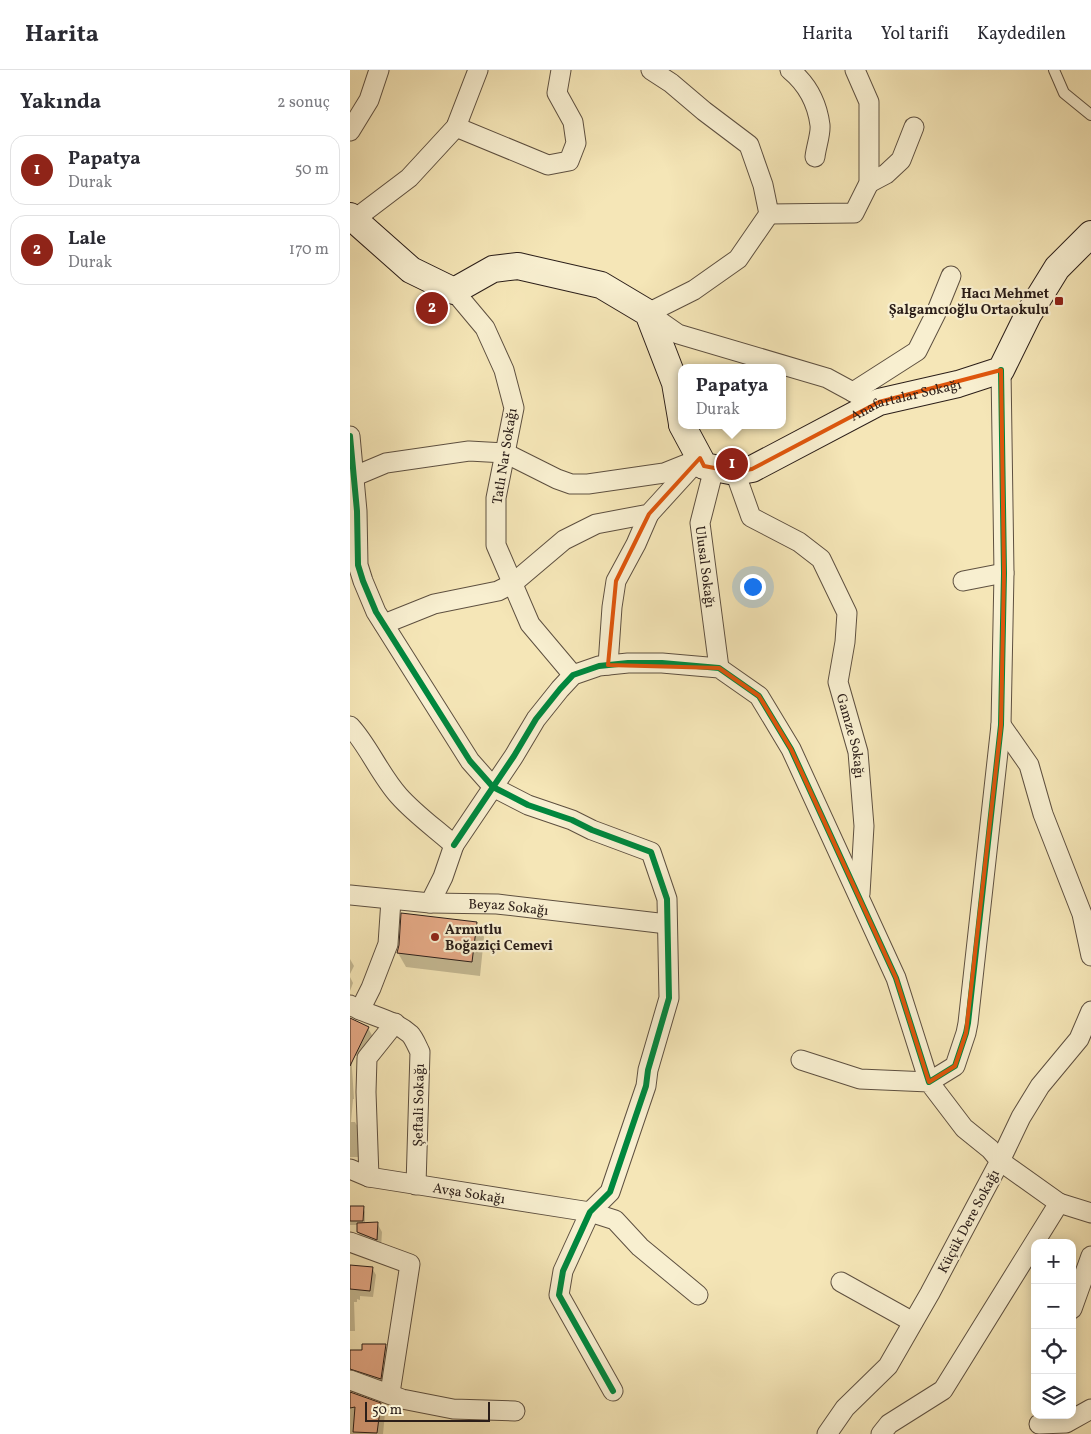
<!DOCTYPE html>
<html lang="tr">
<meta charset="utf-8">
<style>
:root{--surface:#fff;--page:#f2f2f3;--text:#2b2b33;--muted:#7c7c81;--line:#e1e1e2;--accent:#8f2418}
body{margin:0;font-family:Vollkorn,serif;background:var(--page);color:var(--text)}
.controls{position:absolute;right:15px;bottom:15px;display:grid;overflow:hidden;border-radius:10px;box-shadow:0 2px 12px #0003}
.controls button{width:45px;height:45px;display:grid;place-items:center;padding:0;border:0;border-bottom:1px solid var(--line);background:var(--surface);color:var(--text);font:25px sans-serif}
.scale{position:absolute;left:15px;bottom:12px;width:125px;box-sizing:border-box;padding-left:5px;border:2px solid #2b1e19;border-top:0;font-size:14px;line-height:18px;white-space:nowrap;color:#2b1e19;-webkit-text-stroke:4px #f8efd0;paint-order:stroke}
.you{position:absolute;left:402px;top:516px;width:18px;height:18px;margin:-12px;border:4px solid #fff;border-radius:50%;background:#1a73e8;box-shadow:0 0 0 8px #1a73e833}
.badge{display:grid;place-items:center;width:32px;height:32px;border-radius:50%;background:var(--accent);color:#fff;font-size:16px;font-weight:700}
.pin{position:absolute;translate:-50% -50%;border:2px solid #fff;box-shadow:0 1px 5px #0006}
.popup{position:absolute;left:328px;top:294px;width:108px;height:65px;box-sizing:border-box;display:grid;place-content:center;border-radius:10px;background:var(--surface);filter:drop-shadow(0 1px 4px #0005);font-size:16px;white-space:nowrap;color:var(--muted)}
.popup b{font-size:19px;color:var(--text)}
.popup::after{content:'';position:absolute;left:50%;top:100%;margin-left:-10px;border:10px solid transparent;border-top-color:var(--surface)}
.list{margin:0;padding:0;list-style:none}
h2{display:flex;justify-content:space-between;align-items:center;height:65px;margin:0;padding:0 20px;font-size:21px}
h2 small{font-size:16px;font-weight:400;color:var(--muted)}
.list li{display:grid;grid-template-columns:32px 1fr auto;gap:15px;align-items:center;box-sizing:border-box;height:70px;margin:0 10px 10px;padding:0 10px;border:1px solid var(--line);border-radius:15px}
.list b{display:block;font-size:19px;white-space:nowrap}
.list p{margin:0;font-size:16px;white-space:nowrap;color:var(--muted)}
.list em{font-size:16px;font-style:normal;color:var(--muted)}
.icon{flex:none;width:28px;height:28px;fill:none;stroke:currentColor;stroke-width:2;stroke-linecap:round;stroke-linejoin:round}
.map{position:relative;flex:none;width:741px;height:1364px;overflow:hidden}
header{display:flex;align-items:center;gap:30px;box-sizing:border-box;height:70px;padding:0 25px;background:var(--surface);border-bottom:1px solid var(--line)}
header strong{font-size:24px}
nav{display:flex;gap:28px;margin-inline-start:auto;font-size:18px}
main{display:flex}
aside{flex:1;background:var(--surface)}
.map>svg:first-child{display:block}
.shadow{fill:#0003}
.building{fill:#e6aa87;stroke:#2b1e19}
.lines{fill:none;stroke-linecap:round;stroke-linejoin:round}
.lane-casing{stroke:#5e5040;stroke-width:12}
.street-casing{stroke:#5e5040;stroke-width:21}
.secondary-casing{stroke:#2b1e19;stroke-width:28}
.lane{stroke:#f8efd0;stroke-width:10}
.street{stroke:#f8efd0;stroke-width:19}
.secondary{stroke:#f8efd0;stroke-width:26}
.cycleway-casing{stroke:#f8efd0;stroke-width:9}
.cycleway{stroke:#00873e;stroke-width:6}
.marked{fill:none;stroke:#df560d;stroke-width:4;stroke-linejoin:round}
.poi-dot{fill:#8f2418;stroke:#f8efd0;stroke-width:2}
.labels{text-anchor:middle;stroke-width:4.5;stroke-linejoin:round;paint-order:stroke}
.poi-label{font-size:14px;font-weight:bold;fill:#2b1e19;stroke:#f8efd0;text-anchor:end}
.street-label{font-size:14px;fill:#2b1e19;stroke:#f8efd0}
</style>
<header>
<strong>Harita</strong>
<nav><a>Harita</a><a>Yol tarifi</a><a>Kaydedilen</a></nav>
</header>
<main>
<aside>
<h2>Yakında<small>2 sonuç</small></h2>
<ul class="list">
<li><span class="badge">1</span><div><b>Papatya</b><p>Durak</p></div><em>50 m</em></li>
<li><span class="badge">2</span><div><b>Lale</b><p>Durak</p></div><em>170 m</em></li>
</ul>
</aside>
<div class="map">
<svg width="741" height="1364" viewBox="0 0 741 1364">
<rect width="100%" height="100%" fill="#f5e6b7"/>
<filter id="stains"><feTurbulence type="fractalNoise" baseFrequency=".004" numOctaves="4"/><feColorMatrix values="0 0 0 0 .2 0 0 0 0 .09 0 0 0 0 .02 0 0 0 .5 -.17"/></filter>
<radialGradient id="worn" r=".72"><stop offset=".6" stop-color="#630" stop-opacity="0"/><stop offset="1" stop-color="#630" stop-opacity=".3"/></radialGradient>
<g class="shadow">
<path d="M 126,853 L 134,867 L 130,906 L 56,897 L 48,883 Z"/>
<path d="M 0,889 L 4,896 L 0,904 Z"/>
<path d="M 0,907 L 3,913 L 0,921 Z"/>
<path d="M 0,949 L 18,958 L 23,967 L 12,989 L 1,983 L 4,1029 L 3,1029 L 1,1052 L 5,1052 L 10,1061 L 11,1087 L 0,1087 Z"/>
<path d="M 0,1137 L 13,1137 L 15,1142 L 15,1154 L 27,1153 L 32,1162 L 31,1178 L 13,1172 L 8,1162 L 8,1155 L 0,1155 Z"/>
<path d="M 0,1196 L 22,1198 L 26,1205 L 23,1227 L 10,1226 L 10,1230 L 7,1229 L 7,1232 L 4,1232 L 5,1261 L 0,1261 Z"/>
<path d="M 35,1275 L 41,1284 L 35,1317 L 0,1309 L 0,1281 L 13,1282 Z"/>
<path d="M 0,1323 L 30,1334 L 35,1343 L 33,1364 L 0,1364 Z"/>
</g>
<g class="building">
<path d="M 51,843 L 127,852 L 122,892 L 47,883 L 49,875 Z"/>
<path d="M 0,948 L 19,957 L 0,996 Z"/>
<path d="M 0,1136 L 14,1136 L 13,1151 L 0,1151 Z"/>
<path d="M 28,1152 L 27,1170 L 7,1162 L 7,1153 Z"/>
<path d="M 0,1195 L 23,1197 L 20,1221 L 0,1219 Z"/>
<path d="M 12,1274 L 36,1274 L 31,1309 L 0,1299 L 0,1280 L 12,1280 Z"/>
<path d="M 0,1322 L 31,1333 L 27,1363 L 3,1362 L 5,1337 L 0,1338 Z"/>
</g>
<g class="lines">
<defs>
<path id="lane" d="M 704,0 L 714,23 L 741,45"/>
<g id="street">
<path d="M 301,0 L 321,13 L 354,41 L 399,75 L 413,115 L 419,144 L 388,189 L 344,220 L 298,243 L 328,264 L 477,308 L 525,334"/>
<path d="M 440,0 C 457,14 467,32 470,55 C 471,64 466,77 465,87"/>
<path d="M 106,57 L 198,95 L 219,91 L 226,73 L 223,52 L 207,23 L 211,0"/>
<path d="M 0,61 L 19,30 L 29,0"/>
<path d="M 519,113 L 536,104 L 551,90 L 564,57"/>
<path d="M 419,144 L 504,143 L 519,113 L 519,32 L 505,0"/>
<path d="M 5,149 L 59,108 L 106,57 L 128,0"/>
<path d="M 104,221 L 135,258 L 154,300 L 164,338 L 146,428 L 146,475 L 180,554 L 223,605"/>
<path d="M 503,322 L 567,281 L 586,243 L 601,206"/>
<path d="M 0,366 L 7,441 L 8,495 L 13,511 L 26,542 L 120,691 L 143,717 L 178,735 L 222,750 L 242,760 L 301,782 L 317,829 L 319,928 L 298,1000 L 296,1016 L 260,1122 L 240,1142 L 213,1201 L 209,1225 L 263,1321"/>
<path id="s1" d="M 364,398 L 350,453 L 369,598"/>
<path id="s2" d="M 385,402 L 401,447 L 449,472 L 471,489 L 497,543 L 495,572 L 488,612 L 508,682 L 514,756 L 510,824"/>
<path d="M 5,406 L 36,393 L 119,381 L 155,383 L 207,409 L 221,414 L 238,414 L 314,403 L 344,391"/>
<path d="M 613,511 L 654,503"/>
<path d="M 34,554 L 84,534 L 148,521 L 162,514 L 214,470 L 246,454 L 299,444 L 350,388"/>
<path d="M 258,595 L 262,537 L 266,511 L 286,474 L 299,444"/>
<path d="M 651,655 L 679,695 L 693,744 L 732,844 L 741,886"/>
<path d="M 0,656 C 18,675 30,705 49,726 C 65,744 86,759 104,775 L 93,807 L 80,833"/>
<path d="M 104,775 L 164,686 L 186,649 L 210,619 L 223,605 L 249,596 L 278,593 L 312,593 L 369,598 L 409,626 L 441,679 L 546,908 L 579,1012 L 605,996 L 616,963 L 618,953 L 651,655 L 654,503 L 651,300"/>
<path id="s3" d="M 0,825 L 80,833 L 147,834 L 317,854"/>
<path d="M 0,935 C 19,946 43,949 60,964 C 64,968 67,976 70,982 L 66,1115"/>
<path d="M 10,940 L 21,918 L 38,874 L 41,830"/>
<path d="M 451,990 L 510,1009 L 579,1012 L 614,1058 L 640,1079 L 650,1091 L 580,1223 L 538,1296 L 495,1338 L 477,1364"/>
<path id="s4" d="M 0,1099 L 19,1107 L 240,1142 L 265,1150 L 290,1177 L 348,1225"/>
<path d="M 19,1107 L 16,1022 L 17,988 L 45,953"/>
<path d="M 709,1133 L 650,1091 L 671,1047 L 690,1016 L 729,969 L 741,941"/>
<path d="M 0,1172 L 60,1194 L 40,1323"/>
<path d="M 491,1212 L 563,1252"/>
<path d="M 722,1239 L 741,1186"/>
<path d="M 0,1310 L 52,1329 L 103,1339 L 165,1341"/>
<path d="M 689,1354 L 716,1353 L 741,1339"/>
<path d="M 531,1364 L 539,1354 L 593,1320 L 709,1133 L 741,1143"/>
</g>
<g id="secondary">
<path d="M 0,146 L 61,200 L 104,221 L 143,199 L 168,196 L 251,215 L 298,243 L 325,313 L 332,354"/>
<path id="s5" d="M 332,355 L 354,396 L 385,402 L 402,399 L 529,332 L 608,314 L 651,300 L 678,245 L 707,198 L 741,164"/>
</g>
</defs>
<use href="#lane" class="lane-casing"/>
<use href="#street" class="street-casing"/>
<use href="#secondary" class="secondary-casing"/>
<use href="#lane" class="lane"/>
<use href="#street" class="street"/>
<use href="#secondary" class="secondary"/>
<defs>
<g id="cycleway">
<path d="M 0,366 L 7,441 L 8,495 L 13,511 L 26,542 L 120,691 L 143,717 L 178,735 L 222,750 L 242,760 L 301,782 L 317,829 L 319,928 L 298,1000 L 296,1016 L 260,1122 L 240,1142 L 213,1201 L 209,1225 L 263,1321"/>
<path d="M 104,775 L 164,686 L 186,649 L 210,619 L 223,605 L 249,596 L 278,593 L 312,593 L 369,598 L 409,626 L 441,679 L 546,908 L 579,1012 L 605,996 L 616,963 L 618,953 L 651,655 L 654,503 L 651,300"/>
</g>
</defs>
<use href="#cycleway" class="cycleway-casing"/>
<use href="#cycleway" class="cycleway"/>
</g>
<path class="marked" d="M 651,300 L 654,503 L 651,655 L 616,963 L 605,996 L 579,1012 L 546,908 L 441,679 L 409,626 L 369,598 L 258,595 L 266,511 L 299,444 L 350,388 L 354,396 L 385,402 L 402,399 L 529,332 Z"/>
<g class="poi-dot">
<rect x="704" y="226" width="10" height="10" rx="2.5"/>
<circle cx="85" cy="867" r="5"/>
</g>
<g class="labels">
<g class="poi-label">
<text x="699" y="228">Hacı Mehmet<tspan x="699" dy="16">Şalgamcıoğlu Ortaokulu</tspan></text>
<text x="95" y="864" text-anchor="start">Armutlu<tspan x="95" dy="16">Boğaziçi Cemevi</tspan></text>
</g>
<g class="street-label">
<text dy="5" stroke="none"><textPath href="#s5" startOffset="265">Anafartalar Sokağı</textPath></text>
<text transform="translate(154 386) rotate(-81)" y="5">Tatlı Nar Sokağı</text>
<text dy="5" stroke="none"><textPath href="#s1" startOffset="101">Ulusal Sokağı</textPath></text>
<text dy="5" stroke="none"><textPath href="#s2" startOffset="315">Gamze Sokağı</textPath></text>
<text dy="5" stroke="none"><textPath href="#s3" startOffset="159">Beyaz Sokağı</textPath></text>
<text transform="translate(68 1035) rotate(-89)" y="5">Şeftali Sokağı</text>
<text dy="5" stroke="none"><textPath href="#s4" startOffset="122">Avşa Sokağı</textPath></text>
<text transform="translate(618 1151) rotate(-62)" y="5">Küçük Dere Sokağı</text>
</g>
</g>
<rect width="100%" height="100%" filter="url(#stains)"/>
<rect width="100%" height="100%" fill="url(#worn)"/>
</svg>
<div class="controls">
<button>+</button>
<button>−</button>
<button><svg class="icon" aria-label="locate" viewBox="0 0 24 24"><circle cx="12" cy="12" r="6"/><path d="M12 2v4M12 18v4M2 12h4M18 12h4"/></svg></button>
<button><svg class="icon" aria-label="layers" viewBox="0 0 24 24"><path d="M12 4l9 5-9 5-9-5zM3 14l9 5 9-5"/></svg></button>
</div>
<div class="scale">50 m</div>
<div class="you"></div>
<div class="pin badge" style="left:382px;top:394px">1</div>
<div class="popup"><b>Papatya</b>Durak</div>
<div class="pin badge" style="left:82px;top:238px">2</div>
</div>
</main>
